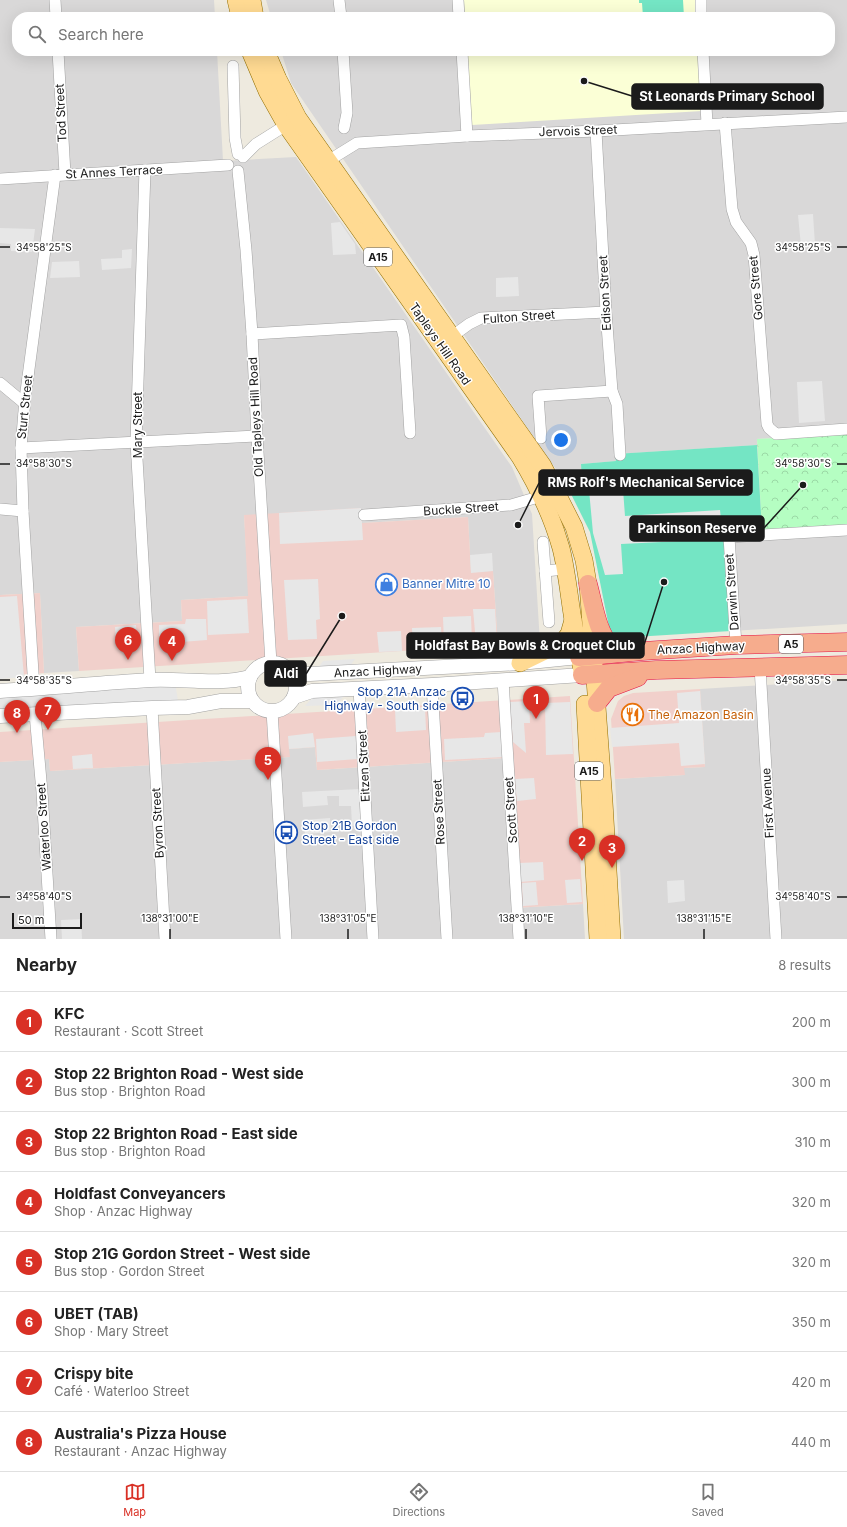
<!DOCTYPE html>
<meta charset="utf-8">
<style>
:root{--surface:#fff;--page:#f6f6f6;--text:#222;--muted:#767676;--line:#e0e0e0;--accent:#d93025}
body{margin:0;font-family:Inter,sans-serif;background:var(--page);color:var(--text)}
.scale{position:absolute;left:12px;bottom:10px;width:70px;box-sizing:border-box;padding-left:4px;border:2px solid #1b1b1b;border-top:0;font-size:11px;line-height:14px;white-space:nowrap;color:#1b1b1b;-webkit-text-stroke:3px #fff;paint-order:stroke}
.you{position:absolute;left:561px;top:440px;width:14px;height:14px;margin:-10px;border:3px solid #fff;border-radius:50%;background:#1a73e8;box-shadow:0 0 0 6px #1a73e833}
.badge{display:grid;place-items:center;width:26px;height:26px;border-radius:50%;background:var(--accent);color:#fff;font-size:13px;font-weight:700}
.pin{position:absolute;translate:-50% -33px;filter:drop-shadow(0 1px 2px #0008)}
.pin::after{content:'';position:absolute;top:21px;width:14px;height:12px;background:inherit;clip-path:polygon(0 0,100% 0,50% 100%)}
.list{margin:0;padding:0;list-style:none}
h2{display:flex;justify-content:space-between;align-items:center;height:52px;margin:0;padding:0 16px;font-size:17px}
h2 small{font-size:13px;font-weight:400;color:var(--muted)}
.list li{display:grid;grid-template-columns:26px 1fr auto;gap:12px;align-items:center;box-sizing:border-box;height:60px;padding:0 16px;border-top:1px solid var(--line)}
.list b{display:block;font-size:15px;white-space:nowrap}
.list p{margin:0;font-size:13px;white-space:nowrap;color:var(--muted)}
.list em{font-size:13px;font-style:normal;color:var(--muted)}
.icon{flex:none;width:22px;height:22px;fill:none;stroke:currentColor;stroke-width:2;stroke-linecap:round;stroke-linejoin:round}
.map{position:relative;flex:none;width:847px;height:939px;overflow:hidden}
.search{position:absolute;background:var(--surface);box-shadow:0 4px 16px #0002;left:12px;right:12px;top:12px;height:44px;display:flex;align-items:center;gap:10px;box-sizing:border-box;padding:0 14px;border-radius:16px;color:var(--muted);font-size:15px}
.sheet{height:532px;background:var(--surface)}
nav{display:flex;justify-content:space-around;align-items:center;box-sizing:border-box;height:56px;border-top:1px solid var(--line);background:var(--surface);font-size:11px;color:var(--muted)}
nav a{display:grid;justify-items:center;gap:2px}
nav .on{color:var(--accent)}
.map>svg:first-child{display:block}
.residential{fill:#d9d8d8}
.commercial{fill:#f1d0cb}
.education{fill:#fbffd6}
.park{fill:url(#park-crowns)}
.pitch{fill:#74e5c4}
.parking{fill:#e7e7e7}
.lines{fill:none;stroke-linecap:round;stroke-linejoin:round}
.minor-casing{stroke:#a2a2a2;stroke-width:12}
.tertiary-casing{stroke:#a2a2a2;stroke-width:15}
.primary-casing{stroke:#916e00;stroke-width:18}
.trunk-casing{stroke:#e41348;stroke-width:19}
.minor{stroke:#fff;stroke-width:11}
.tertiary{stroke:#fff;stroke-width:14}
.primary{stroke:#ffda92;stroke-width:17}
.trunk{stroke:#f6ac8d;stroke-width:18}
.ticks{fill:none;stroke:#1b1b1b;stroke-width:1.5}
.labels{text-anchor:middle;stroke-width:3;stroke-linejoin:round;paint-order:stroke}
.shield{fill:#fff;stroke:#5f5f5f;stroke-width:1}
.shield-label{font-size:11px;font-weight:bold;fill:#1b1b1b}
.street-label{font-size:12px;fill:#1b1b1b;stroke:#fff}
.shop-label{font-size:12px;fill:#366cbe;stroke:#fff;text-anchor:start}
.transit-label{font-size:12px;fill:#164399;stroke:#fff;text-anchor:end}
.food-label{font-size:12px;fill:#c56008;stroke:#fff;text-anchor:start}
.ticks-label{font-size:10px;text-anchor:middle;fill:#1b1b1b;stroke:#fff;stroke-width:3;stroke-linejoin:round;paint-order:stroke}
.leader{fill:none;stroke:#1b1b1b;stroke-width:1.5}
.callout-dot{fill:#1b1b1b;stroke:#fff;stroke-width:1.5}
.callout{fill:#1b1b1b;stroke:#1b1b1b;stroke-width:1.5}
.callout-label{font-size:13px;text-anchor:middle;font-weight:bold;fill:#fff}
</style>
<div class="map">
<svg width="847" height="939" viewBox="0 0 847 939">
<defs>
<pattern id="park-crowns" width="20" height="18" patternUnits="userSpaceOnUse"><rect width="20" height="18" fill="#b5fec2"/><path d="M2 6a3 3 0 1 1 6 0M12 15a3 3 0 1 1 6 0" fill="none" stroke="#9bd9a6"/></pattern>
</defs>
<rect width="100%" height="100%" fill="#eeeadf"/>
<g class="residential">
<path d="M 0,0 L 214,0 L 215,17 L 17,17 L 17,51 L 217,51 L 223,161 L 296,157 L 512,467 L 532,514 L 540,643 L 498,645 L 493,572 L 471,573 L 468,517 L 362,523 L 244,515 L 249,596 L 181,600 L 182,621 L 76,627 L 79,671 L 44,673 L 40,593 L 0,595 Z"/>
<path d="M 266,0 L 847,0 L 847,434 L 757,439 L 757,445 L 616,454 L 616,461 L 581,464 L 583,482 L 566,484 L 291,83 L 281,51 L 830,51 L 830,17 L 271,17 Z"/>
<path d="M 847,525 L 847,624 L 731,631 L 724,532 Z"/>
<path d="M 847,680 L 847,939 L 624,939 L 615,779 L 684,775 L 684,768 L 705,767 L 700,689 Z"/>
<path d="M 315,747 L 317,770 L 505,758 L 514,908 L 583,904 L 585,939 L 0,939 L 0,762 L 49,759 L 50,771 L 289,757 L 289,749 Z"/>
</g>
<g class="commercial">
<path d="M 361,508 L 362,523 L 468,517 L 471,572 L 493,571 L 498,645 L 79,671 L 76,627 L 182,621 L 181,600 L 248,596 L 244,515 Z"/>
<path d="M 40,593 L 44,673 L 0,676 L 0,595 Z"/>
<path d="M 700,689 L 705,767 L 684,768 L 685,775 L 615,779 L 611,719 L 618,701 L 624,696 L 633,693 Z"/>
<path d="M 570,696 L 583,904 L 514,908 L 504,758 L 317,770 L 315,747 L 289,749 L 290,757 L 50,771 L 49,759 L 0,762 L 0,732 Z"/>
</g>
<g class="education">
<path d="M 464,0 L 695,0 L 696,17 L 465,17 Z"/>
<path d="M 467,51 L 698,51 L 702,111 L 472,125 Z"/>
</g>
<path class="park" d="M 847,434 L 847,525 L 762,530 L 757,439 Z"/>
<g class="pitch">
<path d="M 639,0 L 683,0 L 684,17 L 643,17 L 642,3 L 639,3 Z"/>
<path d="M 757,445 L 762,530 L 724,532 L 731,631 L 618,638 L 610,632 L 590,532 L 566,484 L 582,482 L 581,464 L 616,461 L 615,454 Z"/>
</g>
<g class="parking">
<path d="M 813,214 L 815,245 L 801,246 L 798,215 Z"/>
<path d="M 340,222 L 355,244 L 356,254 L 333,255 L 331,223 Z"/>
<path d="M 0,228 L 35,229 L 32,252 L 11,251 L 11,244 L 0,243 Z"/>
<path d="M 132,249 L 131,268 L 102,270 L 101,259 L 122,258 L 122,250 Z"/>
<path d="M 79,261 L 80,277 L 50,278 L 52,262 Z"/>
<path d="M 518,277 L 519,296 L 496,297 L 496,278 Z"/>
<path d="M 822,381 L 825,421 L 799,423 L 797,382 Z"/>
<path d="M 622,476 L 625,516 L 720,510 L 723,539 L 621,544 L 623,574 L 605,575 L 593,533 L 588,479 Z"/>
<path d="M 361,508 L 363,540 L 280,544 L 279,513 Z"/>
<path d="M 492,553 L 493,571 L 471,573 L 470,555 Z"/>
<path d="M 318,579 L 320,619 L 316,620 L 317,639 L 288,640 L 284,580 Z"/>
<path d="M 17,596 L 24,677 L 0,679 L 0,597 Z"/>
<path d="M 247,599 L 249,633 L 208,635 L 207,601 Z"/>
<path d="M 473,609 L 495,609 L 497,642 L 476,643 Z"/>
<path d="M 471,616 L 472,643 L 444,644 L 443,617 Z"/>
<path d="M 186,619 L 206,619 L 207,640 L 182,642 L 181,634 L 159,636 L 159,625 L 185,624 Z"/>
<path d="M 136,625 L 138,647 L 126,647 L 126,640 L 116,641 L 115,627 Z"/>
<path d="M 441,627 L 442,646 L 413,648 L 412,628 Z"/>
<path d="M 401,631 L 402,651 L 379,652 L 377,632 Z"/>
<path d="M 355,659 L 350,666 L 318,668 L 323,661 Z"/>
<path d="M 175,682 L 178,701 L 0,712 L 0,694 Z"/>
<path d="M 700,691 L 705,764 L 681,766 L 679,743 L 612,747 L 610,728 L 679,723 L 677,693 Z"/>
<path d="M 343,697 L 337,705 L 305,706 L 312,698 Z"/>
<path d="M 529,701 L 530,723 L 524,723 L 526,753 L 513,742 L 510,702 Z"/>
<path d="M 570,702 L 573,754 L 546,755 L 545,703 Z"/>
<path d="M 425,707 L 426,730 L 396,732 L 395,709 Z"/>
<path d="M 502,732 L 504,757 L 445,760 L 444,739 L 484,737 L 485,733 Z"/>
<path d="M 313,733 L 315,747 L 289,749 L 288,736 Z"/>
<path d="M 356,736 L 358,759 L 317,762 L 316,739 Z"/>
<path d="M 92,754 L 93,768 L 73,769 L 72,756 Z"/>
<path d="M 534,778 L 536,799 L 517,801 L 515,779 Z"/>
<path d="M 360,789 L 363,825 L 352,826 L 351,806 L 339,806 L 339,796 L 327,796 L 328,805 L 303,807 L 302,792 Z"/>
<path d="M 330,818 L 331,832 L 305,834 L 304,820 Z"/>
<path d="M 543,862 L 544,880 L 520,882 L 519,863 Z"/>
<path d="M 580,879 L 582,902 L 567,903 L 565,880 Z"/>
<path d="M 684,880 L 685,901 L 668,903 L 667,881 Z"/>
<path d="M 536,882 L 538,905 L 523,906 L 522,883 Z"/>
<path d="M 81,919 L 82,939 L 62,939 L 61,920 Z"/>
</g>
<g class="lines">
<defs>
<g id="minor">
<path d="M 55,0 L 56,17"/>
<path d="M 339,0 L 341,17"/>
<path d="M 458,0 L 459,17"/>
<path d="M 701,0 L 701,17"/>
<path d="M 58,51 L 65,174"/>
<path d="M 343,51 L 347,113 L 344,128"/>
<path d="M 462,51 L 467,136"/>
<path d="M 703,51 L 707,124"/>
<path d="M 233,66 L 235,138 L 238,154"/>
<path d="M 725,123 L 732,209 L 736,222 L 751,243 L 754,255 L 767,424 L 769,428 L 776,434 L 847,429"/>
<path d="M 596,131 L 606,312 L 612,391 L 617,404 L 620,455"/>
<path d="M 243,157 L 256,144 L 291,122"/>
<path d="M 323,164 L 357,143 L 467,136 L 596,131 L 847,117"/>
<path d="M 145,170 L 136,442 L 150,680"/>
<path d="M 238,171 L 246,250 L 252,334 L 257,436 L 271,663"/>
<path d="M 0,179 L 228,165"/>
<path d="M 252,334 L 401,325 L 404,337 L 410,433"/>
<path d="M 447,340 L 469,324 L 481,318 L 606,312"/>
<path d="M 0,383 L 24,403"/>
<path d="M 541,438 L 538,396 L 612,391"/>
<path d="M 21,448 L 257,436"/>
<path d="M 0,509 L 23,511"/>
<path d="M 364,515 L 511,505 L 535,498 L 546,492"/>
<path d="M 543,542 L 549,622"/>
<path d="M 545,571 L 565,569"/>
<path d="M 736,645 L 729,537 L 847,530"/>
<path d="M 760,667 L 776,939"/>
<path d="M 503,680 L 519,939"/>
<path d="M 432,685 L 447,939"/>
<path d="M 34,689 L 23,511 L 21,448 L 25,399 L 55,175"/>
<path d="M 359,689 L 373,939"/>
<path d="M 152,708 L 165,939"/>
<path d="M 272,711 L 286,939"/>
<path d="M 35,714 L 42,792 L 51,939"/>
</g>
<g id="tertiary">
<circle cx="272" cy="687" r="24"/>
<path d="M 292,674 L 310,674 L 520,663 L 579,657"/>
<path d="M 0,691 C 50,688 100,683 150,680 C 183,678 217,686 250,677"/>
<path d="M 294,697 L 312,691 L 432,685 L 582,675"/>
<path d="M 0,716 L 152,708 L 188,707 L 221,701 L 252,701"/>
</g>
<g id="primary">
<path d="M 236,0 L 240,17"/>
<path d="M 252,0 L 255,17"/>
<path d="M 250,51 L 267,91 L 286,125 L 520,457 C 537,485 552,516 561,548 C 567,572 569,596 573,620 C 576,637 579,654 582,671"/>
<path d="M 266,51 L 278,79 L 298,118 L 543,466 L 574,527 L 584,560 L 588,584 L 604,802 L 612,939"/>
<path d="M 520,663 L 563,642 L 569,634 L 573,620"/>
<path d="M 585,704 L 598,939"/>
</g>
<g id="trunk">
<path d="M 588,584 C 594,606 597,632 612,648 L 629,650"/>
<path d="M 579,657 L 643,651 L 736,645 L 847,642"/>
<path d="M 582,675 L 656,670 L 847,665"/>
<path d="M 597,703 L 609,688 L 638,677"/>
</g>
</defs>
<use href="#minor" class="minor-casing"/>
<use href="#tertiary" class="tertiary-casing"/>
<use href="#primary" class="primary-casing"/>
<use href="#trunk" class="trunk-casing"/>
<use href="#minor" class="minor"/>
<use href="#tertiary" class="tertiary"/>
<use href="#primary" class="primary"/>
<use href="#trunk" class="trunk"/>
</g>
<path class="ticks" d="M 0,247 L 10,247M 837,247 L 847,247M 0,464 L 10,464M 837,464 L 847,464M 0,680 L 10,680M 837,680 L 847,680M 0,897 L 10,897M 837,897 L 847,897M 170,929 L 170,939M 348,929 L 348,939M 526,929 L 526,939M 704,929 L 704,939"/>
<defs>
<symbol id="shop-ring" viewBox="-11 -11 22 22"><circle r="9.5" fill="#fff" stroke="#3f7fe0" stroke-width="1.5"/><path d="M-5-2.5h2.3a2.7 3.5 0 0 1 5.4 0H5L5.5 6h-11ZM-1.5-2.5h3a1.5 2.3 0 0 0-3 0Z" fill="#3f7fe0"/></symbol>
<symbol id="bus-ring" viewBox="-11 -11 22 22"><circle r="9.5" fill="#fff" stroke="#1a4fb4" stroke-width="1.5"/><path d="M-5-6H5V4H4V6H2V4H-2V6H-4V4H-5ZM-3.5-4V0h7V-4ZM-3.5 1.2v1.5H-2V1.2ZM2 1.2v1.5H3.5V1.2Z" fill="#1a4fb4"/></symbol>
<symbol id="restaurant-ring" viewBox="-11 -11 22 22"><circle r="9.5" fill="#fff" stroke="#e8710a" stroke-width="1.5"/><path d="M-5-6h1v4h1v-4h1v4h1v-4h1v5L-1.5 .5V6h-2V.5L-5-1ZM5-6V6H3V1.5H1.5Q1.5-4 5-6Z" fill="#e8710a"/></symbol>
</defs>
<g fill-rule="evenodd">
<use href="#shop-ring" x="374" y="572" width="25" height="25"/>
<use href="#bus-ring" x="450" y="686" width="25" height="25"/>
<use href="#restaurant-ring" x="620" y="702" width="25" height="25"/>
<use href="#bus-ring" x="274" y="820" width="25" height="25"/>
</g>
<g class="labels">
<g class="shield">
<rect x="364" y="248" width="28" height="18" rx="3"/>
<rect x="779" y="635" width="24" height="18" rx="3"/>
<rect x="575" y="762" width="28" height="18" rx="3"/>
</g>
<g class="shield-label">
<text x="378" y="261">A15</text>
<text x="791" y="648">A5</text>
<text x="589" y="775">A15</text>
</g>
<g class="street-label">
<text transform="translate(61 113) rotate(-93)" y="4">Tod Street</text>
<text transform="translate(578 131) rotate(-2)" y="4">Jervois Street</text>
<text transform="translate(114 172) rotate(-3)" y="4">St Annes Terrace</text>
<text transform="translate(756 288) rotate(-95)" y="4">Gore Street</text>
<text transform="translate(605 293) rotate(-93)" y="4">Edison Street</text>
<text transform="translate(519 317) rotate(-4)" y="4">Fulton Street</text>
<text transform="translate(440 344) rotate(55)" y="4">Tapleys Hill Road</text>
<text transform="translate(25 407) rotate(-84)" y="4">Sturt Street</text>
<text transform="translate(256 417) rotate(-93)" y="4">Old Tapleys Hill Road</text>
<text transform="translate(138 425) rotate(-90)" y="4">Mary Street</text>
<text transform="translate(461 509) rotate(-4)" y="4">Buckle Street</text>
<text transform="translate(732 592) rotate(-94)" y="4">Darwin Street</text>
<text transform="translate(701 648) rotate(-3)" y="4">Anzac Highway</text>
<text transform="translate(378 671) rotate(-3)" y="4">Anzac Highway</text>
<text transform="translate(364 766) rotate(-93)" y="4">Eitzen Street</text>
<text transform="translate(768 803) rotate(-93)" y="4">First Avenue</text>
<text transform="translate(511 810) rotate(-94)" y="4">Scott Street</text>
<text transform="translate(439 812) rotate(-93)" y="4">Rose Street</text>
<text transform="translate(158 823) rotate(-93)" y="4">Byron Street</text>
<text transform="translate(44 827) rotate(-94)" y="4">Waterloo Street</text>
</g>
<g class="shop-label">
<text x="402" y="588">Banner Mitre 10</text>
</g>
<g class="transit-label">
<text x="446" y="696">Stop 21A Anzac<tspan x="446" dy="14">Highway - South side</tspan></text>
<text x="302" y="830" text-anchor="start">Stop 21B Gordon<tspan x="302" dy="14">Street - East side</tspan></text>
</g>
<g class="food-label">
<text x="648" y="719">The Amazon Basin</text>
</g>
</g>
<g class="ticks-label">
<text x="44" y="251">34°58'25"S</text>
<text x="803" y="251">34°58'25"S</text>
<text x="44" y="467">34°58'30"S</text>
<text x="803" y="467">34°58'30"S</text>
<text x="44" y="684">34°58'35"S</text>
<text x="803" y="684">34°58'35"S</text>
<text x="44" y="900">34°58'40"S</text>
<text x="803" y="900">34°58'40"S</text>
<text x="170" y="922">138°31'00"E</text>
<text x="348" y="922">138°31'05"E</text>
<text x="526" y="922">138°31'10"E</text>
<text x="704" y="922">138°31'15"E</text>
</g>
<path class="leader" d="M584 81L632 96M518 525L539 483M803 485L764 528M664 582L644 645M342 616L306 674"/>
<g class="callout-dot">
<circle cx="584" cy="81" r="4"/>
<circle cx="518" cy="525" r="4"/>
<circle cx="803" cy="485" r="4"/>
<circle cx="664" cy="582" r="4"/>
<circle cx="342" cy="616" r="4"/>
</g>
<g class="callout">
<rect x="632" y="84" width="191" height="25" rx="4"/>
<rect x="539" y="470" width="213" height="25" rx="4"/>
<rect x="630" y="516" width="134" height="25" rx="4"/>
<rect x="407" y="633" width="237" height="25" rx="4"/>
<rect x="265" y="661" width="41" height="25" rx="4"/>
</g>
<g class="callout-label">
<text x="727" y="101">St Leonards Primary School</text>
<text x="646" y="487">RMS Rolf's Mechanical Service</text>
<text x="697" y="533">Parkinson Reserve</text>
<text x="525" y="650">Holdfast Bay Bowls &amp; Croquet Club</text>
<text x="286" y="678">Aldi</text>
</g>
</svg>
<div class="scale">50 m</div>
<div class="you"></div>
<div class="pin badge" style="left:536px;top:719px">1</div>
<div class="pin badge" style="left:582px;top:861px">2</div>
<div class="pin badge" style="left:612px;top:868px">3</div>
<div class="pin badge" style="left:172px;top:661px">4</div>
<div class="pin badge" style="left:268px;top:780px">5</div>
<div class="pin badge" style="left:128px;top:660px">6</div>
<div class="pin badge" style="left:48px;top:730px">7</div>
<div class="pin badge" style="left:17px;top:733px">8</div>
<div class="search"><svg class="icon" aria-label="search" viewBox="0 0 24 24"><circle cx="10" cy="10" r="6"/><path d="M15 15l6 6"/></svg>Search here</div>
</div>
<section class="sheet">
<h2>Nearby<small>8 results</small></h2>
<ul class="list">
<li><span class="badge">1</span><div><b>KFC</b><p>Restaurant · Scott Street</p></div><em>200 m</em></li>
<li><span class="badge">2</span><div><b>Stop 22 Brighton Road - West side</b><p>Bus stop · Brighton Road</p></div><em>300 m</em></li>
<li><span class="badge">3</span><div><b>Stop 22 Brighton Road - East side</b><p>Bus stop · Brighton Road</p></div><em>310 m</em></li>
<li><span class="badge">4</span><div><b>Holdfast Conveyancers</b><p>Shop · Anzac Highway</p></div><em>320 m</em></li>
<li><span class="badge">5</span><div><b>Stop 21G Gordon Street - West side</b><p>Bus stop · Gordon Street</p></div><em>320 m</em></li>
<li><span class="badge">6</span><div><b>UBET (TAB)</b><p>Shop · Mary Street</p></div><em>350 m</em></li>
<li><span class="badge">7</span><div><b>Crispy bite</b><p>Café · Waterloo Street</p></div><em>420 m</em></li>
<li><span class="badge">8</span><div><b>Australia's Pizza House</b><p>Restaurant · Anzac Highway</p></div><em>440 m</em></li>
</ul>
</section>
<nav>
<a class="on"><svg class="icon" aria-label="map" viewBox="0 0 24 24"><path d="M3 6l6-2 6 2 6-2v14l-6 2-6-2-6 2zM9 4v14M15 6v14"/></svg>Map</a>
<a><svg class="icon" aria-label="directions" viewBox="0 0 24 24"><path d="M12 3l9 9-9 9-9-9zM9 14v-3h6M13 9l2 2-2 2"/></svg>Directions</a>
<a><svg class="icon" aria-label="saved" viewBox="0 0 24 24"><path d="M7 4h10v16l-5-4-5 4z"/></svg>Saved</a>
</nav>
